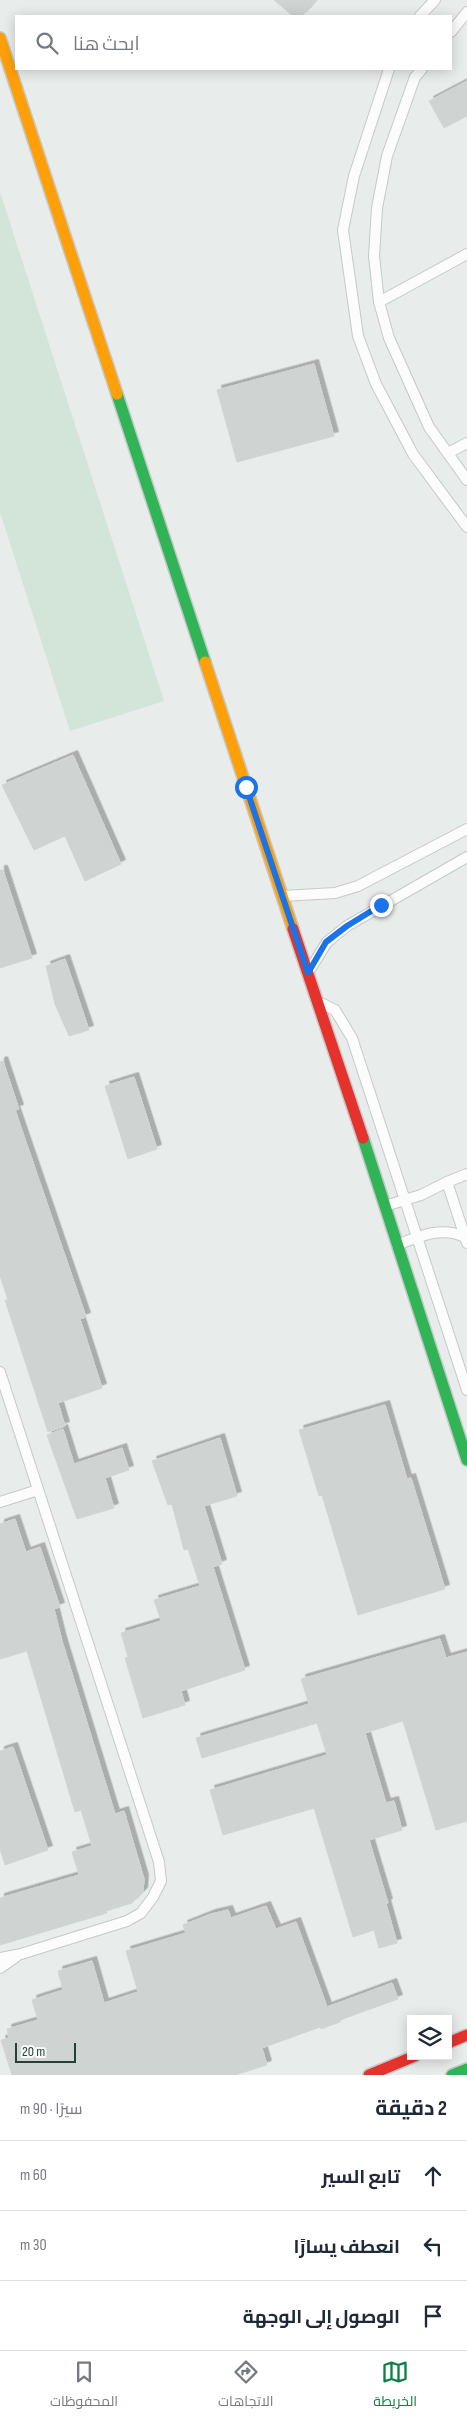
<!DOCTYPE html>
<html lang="ar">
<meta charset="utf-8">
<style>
:root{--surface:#fff;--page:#f2f2f3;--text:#1f2937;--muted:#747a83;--line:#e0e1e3;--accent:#0b8043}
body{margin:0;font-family:"Sofia Sans Condensed",Cairo,sans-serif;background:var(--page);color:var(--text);direction:rtl}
.controls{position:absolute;right:15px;bottom:15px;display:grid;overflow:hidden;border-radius:0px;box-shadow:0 2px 12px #0003}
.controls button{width:45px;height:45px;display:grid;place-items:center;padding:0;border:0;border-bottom:1px solid var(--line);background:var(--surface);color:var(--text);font:25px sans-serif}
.scale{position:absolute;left:15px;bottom:12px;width:61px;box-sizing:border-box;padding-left:5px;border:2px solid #263f39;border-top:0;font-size:14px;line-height:18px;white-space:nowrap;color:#263f39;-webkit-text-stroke:4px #f7faf9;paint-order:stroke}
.stop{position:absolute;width:15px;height:15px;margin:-11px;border:4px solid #1a73e8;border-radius:50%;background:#fff}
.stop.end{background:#1a73e8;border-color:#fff;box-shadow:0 1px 5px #0008}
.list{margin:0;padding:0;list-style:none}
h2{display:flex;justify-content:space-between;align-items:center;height:65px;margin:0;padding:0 20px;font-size:21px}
h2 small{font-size:16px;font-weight:400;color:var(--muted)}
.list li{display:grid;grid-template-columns:32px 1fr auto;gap:15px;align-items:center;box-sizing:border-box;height:70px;padding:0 20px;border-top:1px solid var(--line)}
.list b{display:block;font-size:19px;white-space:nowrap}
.list em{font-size:16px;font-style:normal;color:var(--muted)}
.icon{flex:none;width:28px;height:28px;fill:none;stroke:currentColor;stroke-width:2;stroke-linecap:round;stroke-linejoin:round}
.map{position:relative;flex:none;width:467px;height:2075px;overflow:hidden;direction:ltr}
.search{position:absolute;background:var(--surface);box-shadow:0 2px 12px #0003;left:15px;right:15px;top:15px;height:55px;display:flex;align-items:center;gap:12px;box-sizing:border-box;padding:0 18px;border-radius:0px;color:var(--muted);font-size:19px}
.sheet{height:275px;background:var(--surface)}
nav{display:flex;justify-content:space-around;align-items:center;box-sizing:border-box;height:70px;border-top:1px solid var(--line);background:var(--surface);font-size:14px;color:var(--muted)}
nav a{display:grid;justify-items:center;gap:2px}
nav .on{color:var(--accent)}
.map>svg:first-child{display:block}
.green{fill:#d3e4d8}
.building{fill:#cfd3d2;stroke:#d1d5d3;filter:url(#shadow)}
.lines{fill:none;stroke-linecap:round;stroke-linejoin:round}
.lane-casing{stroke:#c5c9c7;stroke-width:12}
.fast-casing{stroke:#c4c9c7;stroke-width:14}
.slow-casing{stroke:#c4c9c7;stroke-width:14}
.jam-casing{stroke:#c4c9c7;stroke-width:14}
.lane{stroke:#fcfcfc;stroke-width:10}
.fast{stroke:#30b455;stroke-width:11}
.slow{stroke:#ff9f0a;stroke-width:11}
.jam{stroke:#e5322d;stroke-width:11}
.route{stroke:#1a73e8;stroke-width:6}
</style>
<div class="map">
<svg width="467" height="2075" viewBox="0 0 467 2075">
<defs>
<filter id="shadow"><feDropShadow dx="4.5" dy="-4.5" stdDeviation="0" flood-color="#0004"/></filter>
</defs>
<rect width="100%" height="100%" fill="#e8ecea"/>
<path class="green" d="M 0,192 L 164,701 L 70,731 L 0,512 Z"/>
<g class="building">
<path d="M 274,0 L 316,0 L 302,16 L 293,16 Z"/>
<path d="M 467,81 L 467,116 L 444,128 L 429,101 Z"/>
<path d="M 314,364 L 334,436 L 237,462 L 217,390 Z"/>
<path d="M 73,755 L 121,864 L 85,881 L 65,836 L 34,850 L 2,785 Z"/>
<path d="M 0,870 L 3,870 L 32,958 L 0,968 Z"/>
<path d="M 65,959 L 89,1030 L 69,1036 L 55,1004 L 46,966 Z"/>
<path d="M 3,1061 L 19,1109 L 15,1110 L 86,1317 L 80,1319 L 102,1388 L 58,1403 L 65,1426 L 48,1432 L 5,1300 L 8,1300 L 0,1276 L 0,1062 Z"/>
<path d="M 134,1077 L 157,1149 L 128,1159 L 105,1086 Z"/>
<path d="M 385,1405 L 407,1479 L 411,1478 L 445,1589 L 358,1615 L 322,1495 L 319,1496 L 299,1430 Z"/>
<path d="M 63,1429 L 74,1464 L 122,1448 L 129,1470 L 105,1478 L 114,1508 L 77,1519 L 47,1435 Z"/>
<path d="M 220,1438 L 237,1496 L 204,1506 L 222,1564 L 213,1567 L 245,1670 L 181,1691 L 185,1705 L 143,1718 L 125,1658 L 128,1657 L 121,1633 L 161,1621 L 154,1600 L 200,1586 L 188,1549 L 184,1550 L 172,1504 L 168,1505 L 152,1461 Z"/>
<path d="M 15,1519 L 26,1552 L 40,1547 L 60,1607 L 54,1609 L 62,1641 L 115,1814 L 124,1811 L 144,1879 L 143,1892 L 132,1903 L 106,1911 L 107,1913 L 0,1945 L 0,1898 L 79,1875 L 72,1852 L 92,1846 L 81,1810 L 75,1812 L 27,1651 L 0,1659 L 0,1524 Z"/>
<path d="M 440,1639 L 446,1658 L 467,1652 L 467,1821 L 436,1830 L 403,1721 L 365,1733 L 386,1803 L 394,1801 L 402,1830 L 369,1840 L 388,1903 L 386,1904 L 397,1943 L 379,1948 L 374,1930 L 353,1937 L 314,1808 L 223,1835 L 210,1790 L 327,1755 L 317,1723 L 202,1758 L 196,1738 L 309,1704 L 301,1679 Z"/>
<path d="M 13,1747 L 48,1850 L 5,1865 L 0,1849 L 0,1751 Z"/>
<path d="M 266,1906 L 276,1929 L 296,1922 L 327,2007 L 392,1983 L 398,1999 L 340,2020 L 340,2022 L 321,2029 L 320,2027 L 262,2048 L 267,2065 L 235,2075 L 12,2075 L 1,2040 L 9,2038 L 7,2029 L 38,2020 L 32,2000 L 63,1990 L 58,1971 L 92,1961 L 104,2003 L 138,1992 L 126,1951 L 186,1933 L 183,1925 L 211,1914 L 228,1910 L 231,1918 Z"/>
</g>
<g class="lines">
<defs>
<g id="lane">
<path d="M 420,16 L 435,0"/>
<path d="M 451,32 L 467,12"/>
<path d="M 389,69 L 354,176 L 343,230 L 358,336 L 376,384 L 413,454 L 467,527"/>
<path d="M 422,69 L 415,77 L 387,156 L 377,208 L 374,256 L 379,302 L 389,338 L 429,427 L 467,480"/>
<path d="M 379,302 L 467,254"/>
<path d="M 448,453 L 467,443"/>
<path d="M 283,896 L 335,893 L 358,886 L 467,829"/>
<path d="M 311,968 L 327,942 L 347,926 L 467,857"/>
<path d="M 323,1004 L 335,1010 L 352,1038 L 467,1390"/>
<path d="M 467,1174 L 447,1182 L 467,1243"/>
<path d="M 385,1206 L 421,1195 L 447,1182"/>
<path d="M 397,1245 C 420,1236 441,1226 465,1237"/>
<path d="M 0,1372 L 159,1862 L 161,1881 L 153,1897 L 141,1913 L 127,1921 L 21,1954 L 0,1958"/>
<path d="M 0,1502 L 38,1490"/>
<path d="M 0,1968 L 16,1957"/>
</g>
<g id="fast">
<path d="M 117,394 L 205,662"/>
<path d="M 363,1138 L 467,1460"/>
<path d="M 452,2075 L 467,2069"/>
</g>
<g id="slow">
<path d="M 0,38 L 117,394"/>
<path d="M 205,662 L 293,929"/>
</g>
<g id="jam">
<path d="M 293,929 L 363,1138"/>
<path d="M 448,2043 L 467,2035"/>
<path d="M 369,2075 L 415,2056"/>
</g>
</defs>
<use href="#lane" class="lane-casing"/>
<use href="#fast" class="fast-casing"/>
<use href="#slow" class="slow-casing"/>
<use href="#jam" class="jam-casing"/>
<use href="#lane" class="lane"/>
<use href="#fast" class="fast"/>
<use href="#slow" class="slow"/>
<use href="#jam" class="jam"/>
</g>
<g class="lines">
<path class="route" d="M 246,787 L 308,973 L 326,942 L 347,926 L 381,905"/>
</g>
</svg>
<div class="controls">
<button><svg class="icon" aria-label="layers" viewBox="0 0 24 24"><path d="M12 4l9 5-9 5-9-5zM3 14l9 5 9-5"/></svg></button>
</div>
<div class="scale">20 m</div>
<div class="stop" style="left:246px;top:787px"></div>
<div class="stop end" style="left:381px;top:905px"></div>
<div class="search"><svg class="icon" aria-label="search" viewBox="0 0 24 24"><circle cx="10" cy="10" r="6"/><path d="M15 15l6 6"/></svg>ابحث هنا</div>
</div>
<section class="sheet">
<h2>2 دقيقة<small>سيرًا · 90 m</small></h2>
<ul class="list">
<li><svg class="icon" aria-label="ahead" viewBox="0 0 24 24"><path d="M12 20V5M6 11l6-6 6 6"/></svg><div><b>تابع السير</b></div><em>60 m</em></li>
<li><svg class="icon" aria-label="left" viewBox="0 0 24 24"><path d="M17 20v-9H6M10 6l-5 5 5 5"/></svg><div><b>انعطف يسارًا</b></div><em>30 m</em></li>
<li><svg class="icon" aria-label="arrive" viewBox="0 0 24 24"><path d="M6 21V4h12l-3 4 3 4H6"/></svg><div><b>الوصول إلى الوجهة</b></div></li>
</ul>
</section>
<nav>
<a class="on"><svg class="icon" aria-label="map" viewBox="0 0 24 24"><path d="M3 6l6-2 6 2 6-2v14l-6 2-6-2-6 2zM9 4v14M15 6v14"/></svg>الخريطة</a>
<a><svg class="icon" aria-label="directions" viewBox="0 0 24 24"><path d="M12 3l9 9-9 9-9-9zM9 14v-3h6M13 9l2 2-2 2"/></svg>الاتجاهات</a>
<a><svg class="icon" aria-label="saved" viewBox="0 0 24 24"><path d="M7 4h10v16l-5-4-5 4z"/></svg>المحفوظات</a>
</nav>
